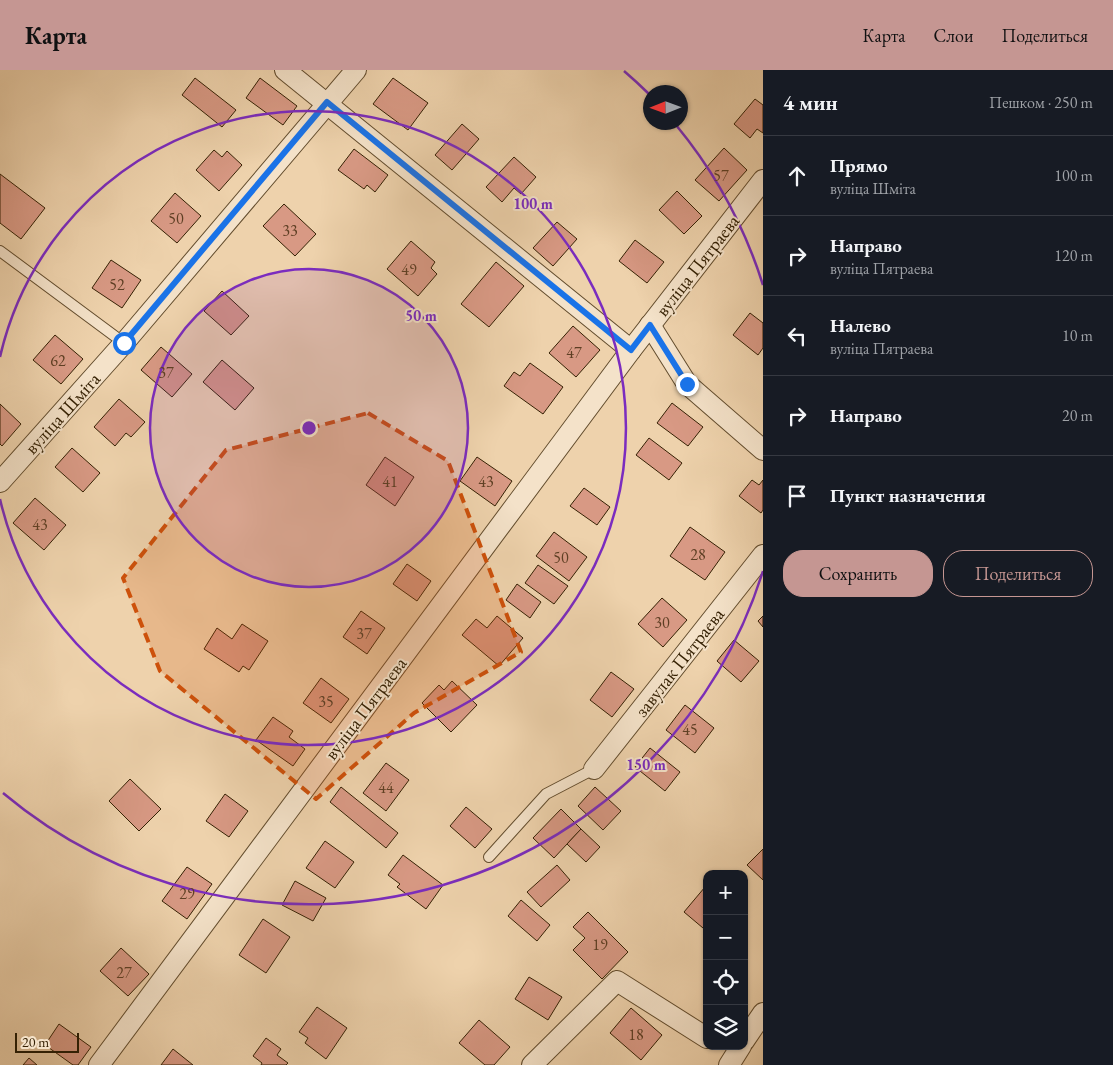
<!DOCTYPE html>
<html lang="ru">
<meta charset="utf-8">
<style>
:root{--surface:#171b24;--page:#20242c;--text:#f1f3f6;--muted:#9ea1a6;--line:#363941;--accent:#c59692}
body{margin:0;font-family:"EB Garamond",serif;background:var(--page);color:var(--text)}
.controls{position:absolute;right:15px;bottom:15px;display:grid;overflow:hidden;border-radius:10px;box-shadow:0 1px 4px #0004}
.controls button{width:45px;height:45px;display:grid;place-items:center;padding:0;border:0;border-bottom:1px solid var(--line);background:var(--surface);color:var(--text);font:25px sans-serif}
.compass{position:absolute;left:643px;top:15px;width:45px;height:45px;border-radius:50%;background:var(--surface);box-shadow:0 1px 4px #0004;rotate:269deg}
.scale{position:absolute;left:15px;bottom:12px;width:64px;box-sizing:border-box;padding-left:5px;border:2px solid #352104;border-top:0;font-size:14px;line-height:18px;white-space:nowrap;color:#352104;-webkit-text-stroke:4px #f4e2c9;paint-order:stroke}
.stop{position:absolute;width:15px;height:15px;margin:-11px;border:4px solid #1a73e8;border-radius:50%;background:#fff}
.stop.end{background:#1a73e8;border-color:#fff;box-shadow:0 1px 5px #0008}
.list{margin:0;padding:0;list-style:none}
h2{display:flex;justify-content:space-between;align-items:center;height:65px;margin:0;padding:0 20px;font-size:21px}
h2 small{font-size:16px;font-weight:400;color:var(--muted)}
.list li{display:grid;grid-template-columns:32px 1fr auto;gap:15px;align-items:center;box-sizing:border-box;height:80px;padding:0 20px;border-top:1px solid var(--line)}
.list b{display:block;font-size:19px;white-space:nowrap}
.list p{margin:0;font-size:16px;white-space:nowrap;color:var(--muted)}
.list em{font-size:16px;font-style:normal;color:var(--muted)}
.actions{display:flex;gap:10px;padding:15px 20px}
.actions a{flex:1;padding:11px 0;border:1px solid var(--accent);border-radius:20px;text-align:center;font-size:18px;color:var(--accent)}
.actions .main{background:var(--accent);color:#111}
.icon{flex:none;width:28px;height:28px;fill:none;stroke:currentColor;stroke-width:2;stroke-linecap:round;stroke-linejoin:round}
.map{position:relative;flex:none;width:763px;height:995px;overflow:hidden}
header{display:flex;align-items:center;gap:30px;box-sizing:border-box;height:70px;padding:0 25px;background:var(--accent);color:#111}
header strong{font-size:24px}
nav{display:flex;gap:28px;margin-inline-start:auto;font-size:18px}
main{display:flex}
aside{flex:1;background:var(--surface)}
.map>svg:first-child{display:block}
.building{fill:#d89984;stroke:#352104}
.lines{fill:none;stroke-linecap:round;stroke-linejoin:round}
.service-casing{stroke:#634d2e;stroke-width:12}
.minor-casing{stroke:#634d2e;stroke-width:22}
.service{stroke:#f4e2c9;stroke-width:10}
.minor{stroke:#f4e2c9;stroke-width:20}
.route{stroke:#1a73e8;stroke-width:6}
.marked{fill:#cd510b;fill-opacity:0.2;stroke:#cd510b;stroke-width:4;stroke-dasharray:10 6;stroke-linejoin:round}
.ring{fill:none;stroke:#7b2cbf;stroke-width:2.5}
.labels{text-anchor:middle;stroke-width:4;stroke-linejoin:round;paint-order:stroke}
.number-label{font-size:16px;fill:#5e3f24}
.street-label{font-size:19px;fill:#352104;stroke:#f4e2c9}
.centre{fill:#7b2cbf;stroke:#f4e2c9;stroke-width:2.5}
.ring-label{font-size:15px;text-anchor:middle;font-weight:bold;fill:#7b2cbf;stroke:#f4e2c9;stroke-width:4;stroke-linejoin:round;paint-order:stroke}
</style>
<header>
<strong>Карта</strong>
<nav><a>Карта</a><a>Слои</a><a>Поделиться</a></nav>
</header>
<main>
<div class="map">
<svg width="763" height="995" viewBox="0 0 763 995">
<rect width="100%" height="100%" fill="#eed2ac"/>
<filter id="stains"><feTurbulence type="fractalNoise" baseFrequency=".004" numOctaves="4"/><feColorMatrix values="0 0 0 0 .2 0 0 0 0 .09 0 0 0 0 .02 0 0 0 .5 -.17"/></filter>
<radialGradient id="worn" r=".72"><stop offset=".6" stop-color="#630" stop-opacity="0"/><stop offset="1" stop-color="#630" stop-opacity=".3"/></radialGradient>
<g class="building">
<path d="M 195,8 L 236,40 L 222,57 L 182,25 Z"/>
<path d="M 260,8 L 297,36 L 283,55 L 246,28 Z"/>
<path d="M 393,8 L 428,33 L 408,60 L 373,34 Z"/>
<path d="M 755,29 L 763,35 L 763,63 L 757,59 L 750,68 L 734,54 Z"/>
<path d="M 462,54 L 479,69 L 452,100 L 435,85 Z"/>
<path d="M 724,78 L 747,100 L 719,131 L 695,110 Z"/>
<path d="M 354,79 L 388,105 L 375,122 L 367,115 L 364,119 L 338,100 Z"/>
<path d="M 214,80 L 222,87 L 227,81 L 242,95 L 219,121 L 196,100 Z"/>
<path d="M 514,87 L 536,107 L 521,124 L 514,118 L 502,132 L 486,117 Z"/>
<path d="M 0,104 L 45,138 L 21,169 L 0,153 Z"/>
<path d="M 677,121 L 702,146 L 684,164 L 659,140 Z"/>
<path d="M 175,123 L 201,146 L 177,173 L 151,151 Z"/>
<path d="M 284,134 L 316,164 L 295,186 L 263,156 Z"/>
<path d="M 557,152 L 577,169 L 553,196 L 533,178 Z"/>
<path d="M 635,170 L 664,192 L 647,213 L 619,191 Z"/>
<path d="M 411,171 L 435,192 L 431,198 L 437,204 L 418,226 L 387,199 Z"/>
<path d="M 111,190 L 141,210 L 122,238 L 92,218 Z"/>
<path d="M 496,192 L 524,216 L 489,257 L 461,234 Z"/>
<path d="M 222,221 L 249,246 L 231,265 L 204,241 Z"/>
<path d="M 750,243 L 763,253 L 763,278 L 758,285 L 733,265 Z"/>
<path d="M 573,256 L 600,280 L 576,307 L 549,283 Z"/>
<path d="M 55,265 L 83,289 L 61,314 L 33,290 Z"/>
<path d="M 161,277 L 192,304 L 172,327 L 141,300 Z"/>
<path d="M 222,290 L 254,318 L 235,340 L 203,312 Z"/>
<path d="M 530,293 L 563,317 L 543,344 L 504,316 L 514,302 L 520,306 Z"/>
<path d="M 119,329 L 145,352 L 131,367 L 126,363 L 115,376 L 94,357 Z"/>
<path d="M 672,333 L 703,357 L 688,376 L 657,353 Z"/>
<path d="M 0,334 L 21,354 L 2,376 L 0,374 Z"/>
<path d="M 649,368 L 682,393 L 669,410 L 636,385 Z"/>
<path d="M 72,378 L 100,403 L 83,422 L 55,397 Z"/>
<path d="M 385,387 L 414,407 L 395,436 L 366,415 Z"/>
<path d="M 477,387 L 512,411 L 495,436 L 460,411 Z"/>
<path d="M 752,410 L 759,415 L 763,410 L 763,440 L 761,443 L 739,426 Z"/>
<path d="M 584,418 L 610,437 L 597,455 L 570,436 Z"/>
<path d="M 35,428 L 66,455 L 44,480 L 13,453 Z"/>
<path d="M 690,457 L 725,482 L 705,510 L 670,486 Z"/>
<path d="M 554,462 L 587,487 L 569,511 L 536,486 Z"/>
<path d="M 407,494 L 431,511 L 417,531 L 393,514 Z"/>
<path d="M 538,495 L 568,516 L 554,534 L 525,513 Z"/>
<path d="M 517,514 L 541,532 L 530,548 L 506,530 Z"/>
<path d="M 662,528 L 687,550 L 663,577 L 638,554 Z"/>
<path d="M 361,541 L 385,558 L 367,584 L 343,567 Z"/>
<path d="M 497,546 L 523,568 L 499,596 L 462,565 L 476,549 L 487,558 Z"/>
<path d="M 763,546 L 763,557 L 758,551 Z"/>
<path d="M 242,554 L 268,571 L 249,600 L 243,596 L 239,602 L 204,579 L 217,558 L 232,569 Z"/>
<path d="M 734,570 L 759,591 L 741,612 L 717,591 Z"/>
<path d="M 611,602 L 634,619 L 612,647 L 590,630 Z"/>
<path d="M 321,608 L 349,629 L 331,653 L 303,633 Z"/>
<path d="M 452,611 L 477,635 L 451,662 L 422,633 L 439,615 L 444,620 Z"/>
<path d="M 685,635 L 714,658 L 695,683 L 666,660 Z"/>
<path d="M 273,647 L 293,661 L 289,667 L 305,679 L 293,696 L 256,670 Z"/>
<path d="M 650,678 L 680,702 L 665,721 L 635,697 Z"/>
<path d="M 386,693 L 409,710 L 386,741 L 363,723 Z"/>
<path d="M 130,709 L 161,739 L 139,761 L 109,731 Z"/>
<path d="M 341,717 L 398,763 L 386,778 L 330,732 Z"/>
<path d="M 595,717 L 621,741 L 603,760 L 578,736 Z"/>
<path d="M 225,724 L 248,741 L 229,767 L 206,751 Z"/>
<path d="M 466,737 L 492,759 L 475,778 L 450,756 Z"/>
<path d="M 561,739 L 581,759 L 554,788 L 533,768 Z"/>
<path d="M 581,759 L 600,777 L 586,792 L 567,774 Z"/>
<path d="M 325,771 L 354,792 L 335,818 L 306,798 Z"/>
<path d="M 763,779 L 763,810 L 747,795 Z"/>
<path d="M 403,785 L 443,815 L 426,839 L 397,817 L 400,814 L 388,805 Z"/>
<path d="M 557,795 L 570,810 L 541,837 L 527,822 Z"/>
<path d="M 187,797 L 212,814 L 187,849 L 162,831 Z"/>
<path d="M 295,811 L 326,828 L 313,851 L 282,835 Z"/>
<path d="M 705,817 L 707,819 L 707,853 L 703,858 L 684,842 Z"/>
<path d="M 521,830 L 550,855 L 537,871 L 508,846 Z"/>
<path d="M 588,842 L 628,882 L 602,909 L 573,880 L 585,868 L 573,857 Z"/>
<path d="M 263,849 L 290,867 L 266,903 L 239,885 Z"/>
<path d="M 121,878 L 149,904 L 128,926 L 100,901 Z"/>
<path d="M 529,907 L 562,927 L 548,950 L 515,929 Z"/>
<path d="M 317,937 L 347,958 L 326,989 L 305,973 L 308,968 L 299,962 Z"/>
<path d="M 631,938 L 662,965 L 641,990 L 610,963 Z"/>
<path d="M 479,950 L 510,977 L 494,995 L 485,995 L 459,973 Z"/>
<path d="M 59,954 L 91,977 L 78,995 L 73,995 L 45,975 Z"/>
<path d="M 266,968 L 281,979 L 277,985 L 288,993 L 286,995 L 261,995 L 262,993 L 253,986 Z"/>
<path d="M 173,979 L 193,995 L 161,995 Z"/>
<path d="M 29,988 L 37,995 L 23,995 Z"/>
</g>
<g class="lines">
<defs>
<g id="service">
<path d="M 0,181 L 124,273"/>
<path d="M 489,787 L 546,724 L 594,699"/>
</g>
<g id="minor">
<path d="M 285,0 L 631,280"/>
<path d="M 650,255 L 687,314 L 763,380"/>
<path d="M 0,412 L 124,273 L 356,0"/>
<path d="M 594,699 L 763,485"/>
<path d="M 744,971 L 763,943"/>
<path d="M 99,995 L 631,280 L 763,110"/>
<path d="M 532,995 L 617,911 L 707,968"/>
<path d="M 729,995 L 741,976"/>
</g>
</defs>
<use href="#service" class="service-casing"/>
<use href="#minor" class="minor-casing"/>
<use href="#service" class="service"/>
<use href="#minor" class="minor"/>
</g>
<g class="lines">
<path class="route" d="M 124,273 L 327,32 L 631,280 L 650,255 L 687,314"/>
</g>
<path class="marked" d="M 368,343 L 448,391 L 521,582 L 414,643 L 316,729 L 160,601 L 123,508 L 226,380 Z"/>
<circle cx="309" cy="358" r="159" fill="#7b2cbf" fill-opacity=".12"/>
<g class="ring">
<circle cx="309" cy="358" r="159"/>
<path d="M0 287A317 317 0 1 1 0 429"/>
<path d="M763 501A476 476 0 0 1 3 723M624 1A476 476 0 0 1 649 24M676 55A476 476 0 0 1 763 215"/>
</g>
<g class="labels">
<g class="number-label">
<text x="721" y="111">57</text>
<text x="176" y="154">50</text>
<text x="290" y="166">33</text>
<text x="409" y="205">49</text>
<text x="117" y="220">52</text>
<text x="574" y="288">47</text>
<text x="58" y="296">62</text>
<text x="166" y="308">37</text>
<text x="390" y="417">41</text>
<text x="486" y="417">43</text>
<text x="40" y="460">43</text>
<text x="698" y="490">28</text>
<text x="561" y="493">50</text>
<text x="662" y="558">30</text>
<text x="364" y="569">37</text>
<text x="326" y="637">35</text>
<text x="690" y="665">45</text>
<text x="386" y="723">44</text>
<text x="187" y="829">29</text>
<text x="600" y="880">19</text>
<text x="124" y="908">27</text>
<text x="636" y="970">18</text>
</g>
<g class="street-label">
<text transform="translate(697 195) rotate(-52)" y="7">вуліца Пятраева</text>
<text transform="translate(62 343) rotate(-48)" y="7">вуліца Шміта</text>
<text transform="translate(679 592) rotate(-52)" y="7">завулак Пятраева</text>
<text transform="translate(365 638) rotate(-53)" y="7">вуліца Пятраева</text>
</g>
</g>
<circle cx="309" cy="358" r="8" class="centre"/>
<g class="ring-label">
<text x="533" y="139">100 m</text>
<text x="421" y="251">50 m</text>
<text x="646" y="700">150 m</text>
</g>
<rect width="100%" height="100%" filter="url(#stains)"/>
<rect width="100%" height="100%" fill="url(#worn)"/>
</svg>
<div class="controls">
<button>+</button>
<button>−</button>
<button><svg class="icon" aria-label="locate" viewBox="0 0 24 24"><circle cx="12" cy="12" r="6"/><path d="M12 2v4M12 18v4M2 12h4M18 12h4"/></svg></button>
<button><svg class="icon" aria-label="layers" viewBox="0 0 24 24"><path d="M12 4l9 5-9 5-9-5zM3 14l9 5 9-5"/></svg></button>
</div>
<svg class="compass" viewBox="-18 -18 36 36"><path d="M0-13l5 13h-10z" fill="#e53935"/><path d="M0 13l5-13h-10z" fill="#9ea1a6"/></svg>
<div class="scale">20 m</div>
<div class="stop" style="left:124px;top:273px"></div>
<div class="stop end" style="left:687px;top:314px"></div>
</div>
<aside>
<h2>4 мин<small>Пешком · 250 m</small></h2>
<ul class="list">
<li><svg class="icon" aria-label="ahead" viewBox="0 0 24 24"><path d="M12 20V5M6 11l6-6 6 6"/></svg><div><b>Прямо</b><p>вуліца Шміта</p></div><em>100 m</em></li>
<li><svg class="icon" aria-label="right" viewBox="0 0 24 24"><path d="M7 20v-9h11M14 6l5 5-5 5"/></svg><div><b>Направо</b><p>вуліца Пятраева</p></div><em>120 m</em></li>
<li><svg class="icon" aria-label="left" viewBox="0 0 24 24"><path d="M17 20v-9H6M10 6l-5 5 5 5"/></svg><div><b>Налево</b><p>вуліца Пятраева</p></div><em>10 m</em></li>
<li><svg class="icon" aria-label="right" viewBox="0 0 24 24"><path d="M7 20v-9h11M14 6l5 5-5 5"/></svg><div><b>Направо</b></div><em>20 m</em></li>
<li><svg class="icon" aria-label="arrive" viewBox="0 0 24 24"><path d="M6 21V4h12l-3 4 3 4H6"/></svg><div><b>Пункт назначения</b></div></li>
</ul>
<div class="actions"><a class="main">Сохранить</a><a>Поделиться</a></div>
</aside>
</main>
